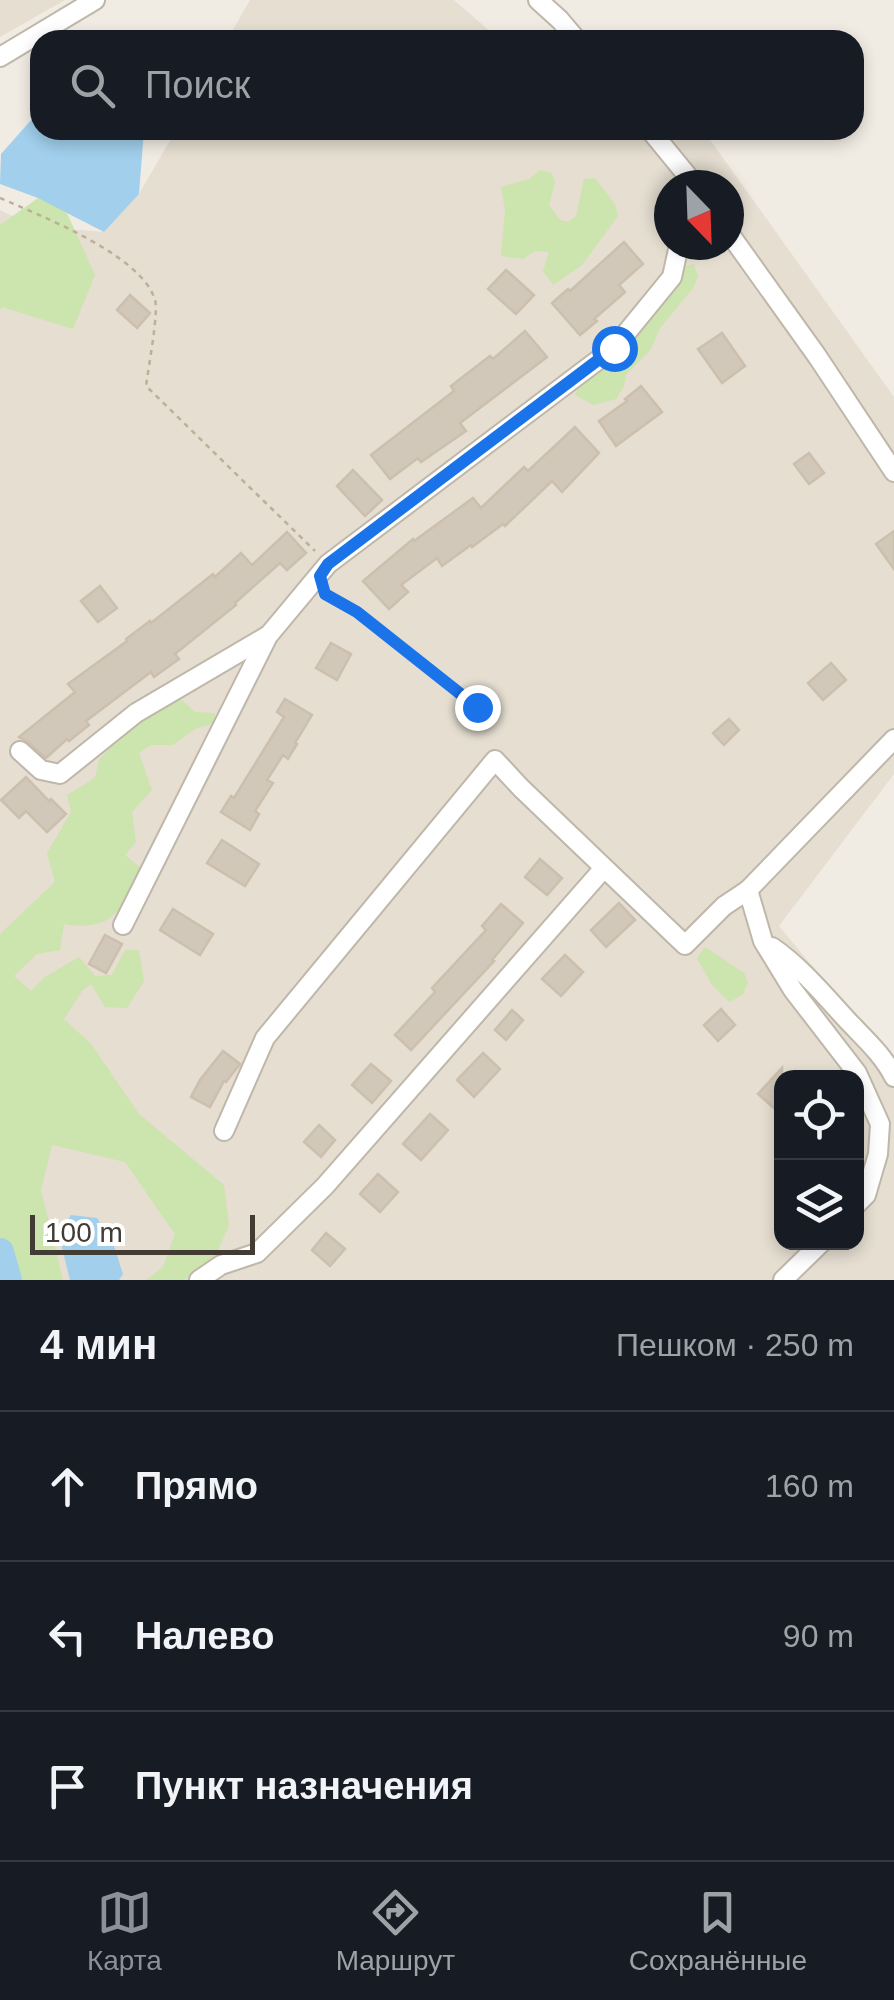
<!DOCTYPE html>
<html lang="ru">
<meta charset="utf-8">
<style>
:root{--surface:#171b24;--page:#242831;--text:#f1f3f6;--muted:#9ea1a6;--line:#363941;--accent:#8c9099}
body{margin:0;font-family:Arial,sans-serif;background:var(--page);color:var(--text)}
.controls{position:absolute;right:30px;bottom:30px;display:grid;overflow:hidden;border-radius:20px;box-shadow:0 5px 15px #0003}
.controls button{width:90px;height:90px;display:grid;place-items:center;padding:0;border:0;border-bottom:2px solid var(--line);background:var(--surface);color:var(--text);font:50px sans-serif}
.compass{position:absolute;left:654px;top:170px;width:90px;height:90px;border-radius:50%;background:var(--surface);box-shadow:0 5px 15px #0003;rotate:157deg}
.scale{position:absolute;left:30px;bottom:25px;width:225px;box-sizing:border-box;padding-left:10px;border:5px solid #423c34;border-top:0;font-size:28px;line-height:35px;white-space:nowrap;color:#423c34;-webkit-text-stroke:8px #fff;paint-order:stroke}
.stop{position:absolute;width:30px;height:30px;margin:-22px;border:8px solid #1a73e8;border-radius:50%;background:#fff}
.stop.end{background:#1a73e8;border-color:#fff;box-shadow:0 2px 10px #0008}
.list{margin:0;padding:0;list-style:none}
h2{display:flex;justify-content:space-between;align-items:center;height:130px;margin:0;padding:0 40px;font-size:42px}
h2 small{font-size:32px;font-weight:400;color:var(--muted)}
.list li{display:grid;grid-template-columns:65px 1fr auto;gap:30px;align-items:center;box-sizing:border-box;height:150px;padding:0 40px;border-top:2px solid var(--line)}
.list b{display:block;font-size:38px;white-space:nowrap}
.list em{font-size:32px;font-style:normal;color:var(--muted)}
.icon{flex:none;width:55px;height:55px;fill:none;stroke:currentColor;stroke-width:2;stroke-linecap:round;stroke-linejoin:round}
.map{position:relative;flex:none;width:894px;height:1280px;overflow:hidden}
.search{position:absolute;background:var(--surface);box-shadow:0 5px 15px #0003;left:30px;right:30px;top:30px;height:110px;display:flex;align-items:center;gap:25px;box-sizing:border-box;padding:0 35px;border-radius:30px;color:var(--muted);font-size:38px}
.sheet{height:580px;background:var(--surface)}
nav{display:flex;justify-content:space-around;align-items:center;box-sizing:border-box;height:140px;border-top:2px solid var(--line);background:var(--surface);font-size:28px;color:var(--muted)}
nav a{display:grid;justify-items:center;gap:5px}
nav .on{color:var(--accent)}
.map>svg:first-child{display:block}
.residential{fill:#e5ded1;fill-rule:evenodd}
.green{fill:#cce4ad}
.water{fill:#a1cfec}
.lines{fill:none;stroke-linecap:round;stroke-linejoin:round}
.river{stroke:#a1cfec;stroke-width:28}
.building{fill:#d2c8b9;stroke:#ccbfad;stroke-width:2.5}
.street-casing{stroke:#bfb7a9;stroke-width:22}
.path{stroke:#bdaf98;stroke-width:2.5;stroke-dasharray:5 5;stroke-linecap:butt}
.street{stroke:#fff;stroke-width:18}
.route{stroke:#1a73e8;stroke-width:12}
</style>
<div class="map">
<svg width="894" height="1280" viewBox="0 0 894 1280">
<rect width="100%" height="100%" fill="#f1ece3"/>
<g class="residential">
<path d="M 0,0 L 65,0 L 0,37 Z"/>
<path d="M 250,0 L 454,0 L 500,40 L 227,40 Z"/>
<path d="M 176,130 L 703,130 L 894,397 L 894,774 L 779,926 L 894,1065 L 894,1280 L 42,1280 L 0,1100 L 0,210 L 34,226 L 104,232 L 139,194 ZM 669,185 L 729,185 L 729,245 L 669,245 ZM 782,1078 L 856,1078 L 856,1242 L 782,1242 Z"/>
</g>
<g class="green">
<path d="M 540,170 L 551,173 L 555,182 L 549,205 L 560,220 L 568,222 L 576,216 L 584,179 L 595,178 L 615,204 L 618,216 L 582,265 L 553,285 L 543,271 L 549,252 L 535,251 L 523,259 L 501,256 L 505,210 L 501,187 L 529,179 Z"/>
<path d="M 38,198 L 66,211 L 95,275 L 73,329 L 2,307 L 0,311 L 0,225 Z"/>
<path d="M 694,264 L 698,277 L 693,288 L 660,328 L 651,349 L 626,375 L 624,386 L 616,399 L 594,405 L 575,395 C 580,380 596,371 609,362 C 640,338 661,300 682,267 Z"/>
<path d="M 177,700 L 182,700 L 195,712 L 215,713 L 215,723 L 195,729 L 173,745 L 151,745 L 139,753 L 152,790 L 132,812 L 136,842 L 125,855 L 142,869 C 141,882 117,916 105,921 C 93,926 77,927 64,924 L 60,950 L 37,954 L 14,976 L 31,991 L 45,977 L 79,957 L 95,976 L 112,975 L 125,950 L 139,950 L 144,981 L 127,1008 L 105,1007 L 91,984 L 82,991 L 64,1019 L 91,1044 L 139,1114 L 224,1185 L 229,1225 L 213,1261 L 184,1280 L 146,1280 L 163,1267 L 175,1234 L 125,1162 L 52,1145 L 41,1190 L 63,1280 L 0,1280 L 0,934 L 55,882 L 47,853 L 71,812 L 67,795 L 95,778 L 99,760 L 134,723 L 153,710 Z"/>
<path d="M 705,947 L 744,973 L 748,982 L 743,994 L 730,1002 L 712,985 L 697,958 Z"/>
</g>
<g class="water">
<path d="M 40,110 L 40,130 L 144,130 L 139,194 L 104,232 L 38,198 L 0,184 L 1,154 Z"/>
<path d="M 71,1215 L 97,1218 L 113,1243 L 123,1274 L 119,1280 L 70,1280 L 59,1235 Z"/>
</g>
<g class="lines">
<path class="river" d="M 0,1252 L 8,1280"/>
</g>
<g class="building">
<path d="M 624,242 L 643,264 L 619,285 L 625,292 L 594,319 L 597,321 L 580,335 L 552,303 L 568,289 L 570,291 Z"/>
<path d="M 506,270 L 534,295 L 516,314 L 488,289 Z"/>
<path d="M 130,295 L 150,313 L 137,328 L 117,310 Z"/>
<path d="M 525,331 L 547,357 L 460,423 L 466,431 L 421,462 L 418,458 L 390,479 L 371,455 L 454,391 L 451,386 L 490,356 L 493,359 Z"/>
<path d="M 722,333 L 745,366 L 722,383 L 698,349 Z"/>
<path d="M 641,386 L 662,412 L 616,446 L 599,421 L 627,401 L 625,399 Z"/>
<path d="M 575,427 L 599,453 L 562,492 L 552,481 L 505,526 L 503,524 L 472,547 L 471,545 L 442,566 L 437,558 L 401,585 L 408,592 L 389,609 L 363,581 L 413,539 L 414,541 L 473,498 L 481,508 L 524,467 L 528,471 Z"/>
<path d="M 809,453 L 824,473 L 809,484 L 794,464 Z"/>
<path d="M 353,470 L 382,500 L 365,516 L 337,486 Z"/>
<path d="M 894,531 L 894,569 L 876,544 Z"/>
<path d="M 287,532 L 306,553 L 287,570 L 280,563 L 235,603 L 236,605 L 175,654 L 179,659 L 154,677 L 151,672 L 86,721 L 89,725 L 69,741 L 67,739 L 46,758 L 28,742 L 19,737 L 75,692 L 68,684 L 127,641 L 126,639 L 150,621 L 151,623 L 213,574 L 215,577 L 241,553 L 252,565 Z"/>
<path d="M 100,586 L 117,608 L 98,622 L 81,601 Z"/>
<path d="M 331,643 L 351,654 L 337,680 L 316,668 Z"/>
<path d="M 831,663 L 846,680 L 823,700 L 808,683 Z"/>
<path d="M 285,699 L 312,715 L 295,743 L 297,744 L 288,759 L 283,755 L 267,780 L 273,783 L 255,811 L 259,814 L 250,830 L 221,812 L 231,796 L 234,798 L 284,717 L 277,712 Z"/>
<path d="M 729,719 L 739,730 L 724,745 L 713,733 Z"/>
<path d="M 26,777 L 49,801 L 51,799 L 66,814 L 47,832 L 26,811 L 19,818 L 1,800 Z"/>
<path d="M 222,840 L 259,864 L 245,886 L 207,863 Z"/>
<path d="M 540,859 L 562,878 L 547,895 L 525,877 Z"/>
<path d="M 619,903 L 635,920 L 606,947 L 591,930 Z"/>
<path d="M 501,904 L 523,923 L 492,960 L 494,961 L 411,1050 L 395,1035 L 435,992 L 432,988 L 486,930 L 482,926 Z"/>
<path d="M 173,909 L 213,934 L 200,955 L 160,930 Z"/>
<path d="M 105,935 L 122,944 L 106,973 L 89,964 Z"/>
<path d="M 565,955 L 583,972 L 561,996 L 542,979 Z"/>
<path d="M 721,1009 L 735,1025 L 718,1041 L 704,1025 Z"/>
<path d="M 512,1010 L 523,1020 L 506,1040 L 495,1030 Z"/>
<path d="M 223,1051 L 240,1064 L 226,1082 L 224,1081 L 210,1107 L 191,1097 L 200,1080 Z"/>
<path d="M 483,1053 L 500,1069 L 474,1097 L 457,1080 Z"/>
<path d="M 371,1064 L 391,1081 L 372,1103 L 352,1085 Z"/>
<path d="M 782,1068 L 782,1115 L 758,1094 Z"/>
<path d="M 430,1114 L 448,1130 L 421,1160 L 403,1144 Z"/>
<path d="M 319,1125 L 335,1140 L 321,1157 L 304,1142 Z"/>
<path d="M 378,1174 L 398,1192 L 380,1212 L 360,1194 Z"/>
<path d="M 326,1233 L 345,1249 L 330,1266 L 312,1250 Z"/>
</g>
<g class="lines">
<defs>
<g id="street">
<path d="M 538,0 L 560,20 L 577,40"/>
<path d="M 0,57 L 95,0"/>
<path d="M 650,130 L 695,185"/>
<path d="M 729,233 L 817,356 L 894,472"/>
<path d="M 20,751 L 41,770 L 60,774 L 136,713 L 267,636"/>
<path d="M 748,890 L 763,941 L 793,990 L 857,1073 L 880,1124 L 878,1154 L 866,1195 L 856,1205"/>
<path d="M 123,925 L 268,636 L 328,564 L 614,348 L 672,277 L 679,245"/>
<path d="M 772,947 C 801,967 824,995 848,1021 C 865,1039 883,1055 894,1077"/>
<path d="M 224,1131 L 265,1038 L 495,760 L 521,788 L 685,945 L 724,906 L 748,890 L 894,739"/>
<path d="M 199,1280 L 221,1265 L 257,1253 L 325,1186 L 604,868"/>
<path d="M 783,1280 L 822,1242"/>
</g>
</defs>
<use href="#street" class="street-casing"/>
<g class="path">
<path d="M 0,198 C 41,216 142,255 155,300 C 159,311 148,370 146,386 L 315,551"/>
<path d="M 324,591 L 357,612 L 477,707"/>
</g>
<use href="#street" class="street"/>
</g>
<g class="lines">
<path class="route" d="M 477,707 L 357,612 L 325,594 L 320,576 L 328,564 L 614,348"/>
</g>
</svg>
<div class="controls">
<button><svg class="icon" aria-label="locate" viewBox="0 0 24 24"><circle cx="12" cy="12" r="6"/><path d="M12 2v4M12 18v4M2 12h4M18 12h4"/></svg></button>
<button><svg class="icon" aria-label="layers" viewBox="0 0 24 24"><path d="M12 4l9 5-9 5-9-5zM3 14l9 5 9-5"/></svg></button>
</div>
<svg class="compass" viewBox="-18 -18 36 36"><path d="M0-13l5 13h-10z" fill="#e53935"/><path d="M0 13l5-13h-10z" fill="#9ea1a6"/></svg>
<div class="scale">100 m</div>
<div class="stop" style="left:614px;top:348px"></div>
<div class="stop end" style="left:477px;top:707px"></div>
<div class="search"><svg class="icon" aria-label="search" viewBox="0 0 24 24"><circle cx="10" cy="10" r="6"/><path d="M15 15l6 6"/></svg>Поиск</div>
</div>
<section class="sheet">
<h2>4 мин<small>Пешком · 250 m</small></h2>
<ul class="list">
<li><svg class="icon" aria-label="ahead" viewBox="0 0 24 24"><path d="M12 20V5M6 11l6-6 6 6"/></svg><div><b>Прямо</b></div><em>160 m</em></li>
<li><svg class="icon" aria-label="left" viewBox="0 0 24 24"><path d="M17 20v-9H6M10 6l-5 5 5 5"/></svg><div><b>Налево</b></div><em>90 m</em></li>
<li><svg class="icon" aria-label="arrive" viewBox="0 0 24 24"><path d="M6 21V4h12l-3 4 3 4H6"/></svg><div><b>Пункт назначения</b></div></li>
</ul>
</section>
<nav>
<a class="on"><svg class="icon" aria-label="map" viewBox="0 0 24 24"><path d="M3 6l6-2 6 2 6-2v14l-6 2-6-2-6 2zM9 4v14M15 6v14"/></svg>Карта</a>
<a><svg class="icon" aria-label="directions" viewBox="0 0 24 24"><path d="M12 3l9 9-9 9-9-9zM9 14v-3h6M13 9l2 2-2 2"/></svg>Маршрут</a>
<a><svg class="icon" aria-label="saved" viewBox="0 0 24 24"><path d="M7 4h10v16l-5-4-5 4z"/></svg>Сохранённые</a>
</nav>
